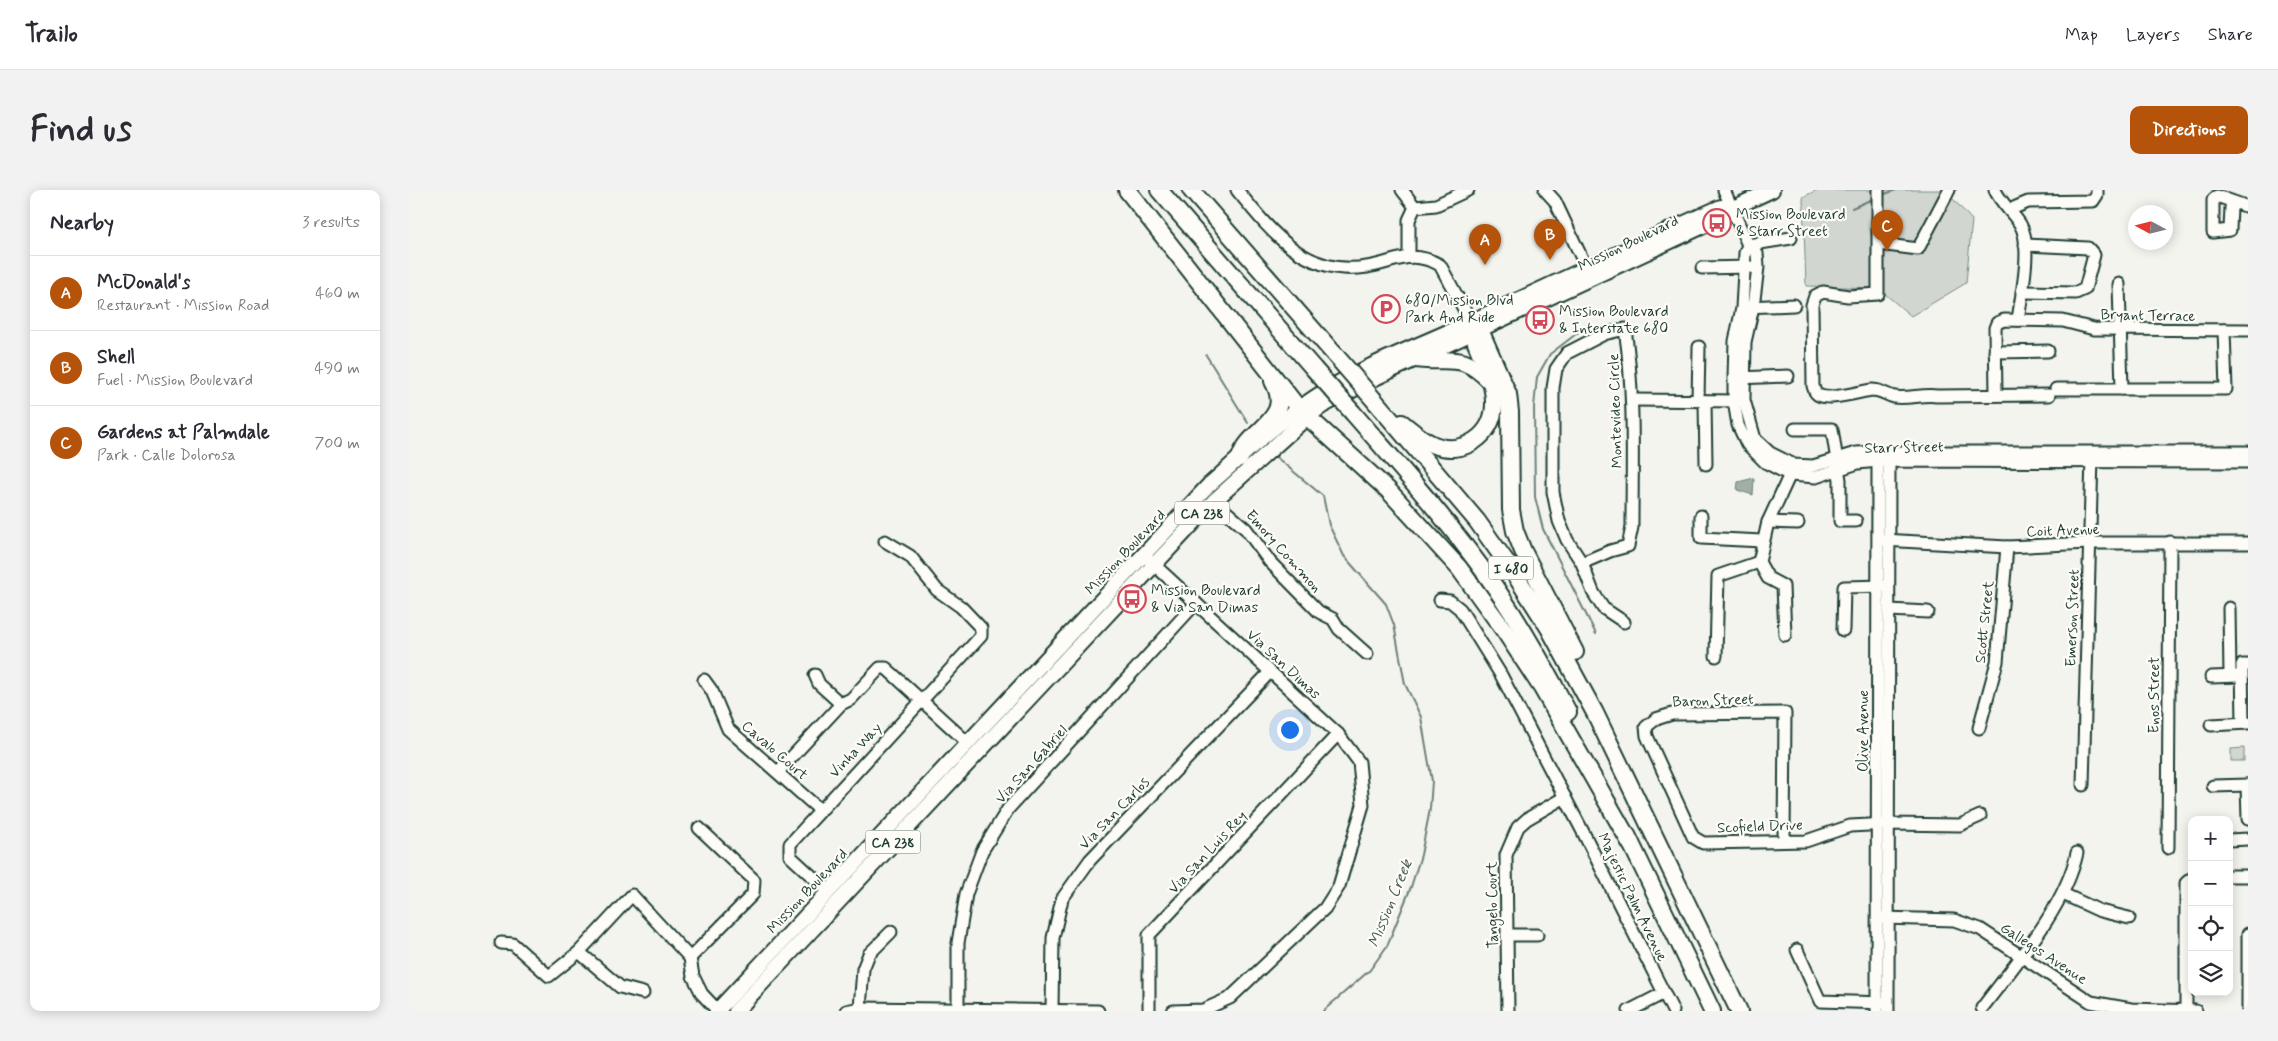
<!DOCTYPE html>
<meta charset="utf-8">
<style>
:root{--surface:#fff;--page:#f2f2f3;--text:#2b2b33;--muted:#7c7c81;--line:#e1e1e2;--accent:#b45309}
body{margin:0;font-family:Mynerve,sans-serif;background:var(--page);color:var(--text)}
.controls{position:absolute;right:15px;bottom:15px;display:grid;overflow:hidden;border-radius:10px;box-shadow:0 2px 12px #0003}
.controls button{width:45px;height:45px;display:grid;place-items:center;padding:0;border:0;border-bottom:1px solid var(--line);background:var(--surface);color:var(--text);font:25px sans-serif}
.compass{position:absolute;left:1718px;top:15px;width:45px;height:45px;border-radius:50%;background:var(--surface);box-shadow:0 2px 12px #0003;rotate:277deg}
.you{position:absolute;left:879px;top:539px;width:18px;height:18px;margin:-12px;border:4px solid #fff;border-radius:50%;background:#1a73e8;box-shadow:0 0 0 8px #1a73e833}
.badge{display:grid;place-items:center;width:32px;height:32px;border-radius:50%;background:var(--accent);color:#fff;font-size:16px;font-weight:700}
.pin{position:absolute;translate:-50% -41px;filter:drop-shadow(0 1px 2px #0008)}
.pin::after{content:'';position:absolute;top:26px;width:18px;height:15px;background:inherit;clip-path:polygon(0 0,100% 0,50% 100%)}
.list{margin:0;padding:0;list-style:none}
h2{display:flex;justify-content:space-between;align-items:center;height:65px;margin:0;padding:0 20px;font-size:21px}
h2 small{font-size:16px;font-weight:400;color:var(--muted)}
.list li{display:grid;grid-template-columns:32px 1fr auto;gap:15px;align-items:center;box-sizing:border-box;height:75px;padding:0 20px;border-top:1px solid var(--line)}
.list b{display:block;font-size:19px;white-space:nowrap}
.list p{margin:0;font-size:16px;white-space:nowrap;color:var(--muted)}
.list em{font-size:16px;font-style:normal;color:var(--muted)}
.icon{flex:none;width:28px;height:28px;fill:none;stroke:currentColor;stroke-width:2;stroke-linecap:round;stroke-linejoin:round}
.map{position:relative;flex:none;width:1838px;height:821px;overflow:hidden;border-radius:10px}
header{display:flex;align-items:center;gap:30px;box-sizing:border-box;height:70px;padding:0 25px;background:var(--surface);border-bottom:1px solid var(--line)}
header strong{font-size:24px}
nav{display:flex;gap:28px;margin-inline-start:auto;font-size:18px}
.intro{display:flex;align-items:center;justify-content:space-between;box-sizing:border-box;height:120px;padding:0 30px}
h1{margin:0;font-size:35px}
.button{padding:12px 22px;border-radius:10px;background:var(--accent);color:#fff;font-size:18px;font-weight:700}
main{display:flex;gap:30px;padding:0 30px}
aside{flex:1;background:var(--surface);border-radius:10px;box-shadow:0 2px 12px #0003}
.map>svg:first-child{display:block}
.green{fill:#d1d6d1;stroke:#788a82}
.water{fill:#a3aea7;stroke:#6e8179}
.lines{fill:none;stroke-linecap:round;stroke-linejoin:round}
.stream{stroke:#6e8179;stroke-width:2}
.minor-casing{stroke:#1f3d34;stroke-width:15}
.major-casing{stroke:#1f3d34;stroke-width:18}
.highway-casing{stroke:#1f3d34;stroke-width:20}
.minor{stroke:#fdfcf7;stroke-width:11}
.major{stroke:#fdfcf7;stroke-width:14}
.highway{stroke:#fdfcf7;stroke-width:16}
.highway-bridge-casing{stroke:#1f3d34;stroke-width:20;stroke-linecap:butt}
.highway-bridge{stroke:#fdfcf7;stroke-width:16}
.labels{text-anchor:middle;stroke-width:4.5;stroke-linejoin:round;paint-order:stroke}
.shield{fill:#fdfcf7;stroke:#62766e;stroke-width:1}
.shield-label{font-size:14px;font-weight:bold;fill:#1f3d34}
.poi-label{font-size:15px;fill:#1f3d34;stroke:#fdfcf7;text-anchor:start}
.street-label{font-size:15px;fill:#1f3d34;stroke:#fdfcf7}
.water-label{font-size:16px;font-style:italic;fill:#475f56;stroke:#fdfcf7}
</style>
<header>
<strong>Trailo</strong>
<nav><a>Map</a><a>Layers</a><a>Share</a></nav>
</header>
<div class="intro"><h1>Find us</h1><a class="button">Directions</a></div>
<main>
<aside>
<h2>Nearby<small>3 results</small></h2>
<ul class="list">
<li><span class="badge">A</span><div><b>McDonald's</b><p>Restaurant · Mission Road</p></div><em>460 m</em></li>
<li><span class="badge">B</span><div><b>Shell</b><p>Fuel · Mission Boulevard</p></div><em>490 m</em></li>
<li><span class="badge">C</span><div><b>Gardens at Palmdale</b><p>Park · Calle Dolorosa</p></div><em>700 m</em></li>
</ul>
</aside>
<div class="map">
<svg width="1838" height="821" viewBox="0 0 1838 821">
<rect width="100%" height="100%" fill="#f4f4ef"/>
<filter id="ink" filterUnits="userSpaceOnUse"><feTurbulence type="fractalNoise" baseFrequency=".02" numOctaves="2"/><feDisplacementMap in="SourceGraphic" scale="10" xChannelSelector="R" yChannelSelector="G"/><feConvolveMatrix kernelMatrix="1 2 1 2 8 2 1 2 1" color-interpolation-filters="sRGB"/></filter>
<g filter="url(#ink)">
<g class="green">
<path d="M 1407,0 L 1535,0 L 1562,30 L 1556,93 L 1501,126 L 1468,98 L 1396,96 L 1393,7 Z"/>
<path d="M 1834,558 L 1834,571 L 1821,571 L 1821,559 Z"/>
</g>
<path class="water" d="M 1344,288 L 1343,305 L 1327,300 L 1328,292 Z"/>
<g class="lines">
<g class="stream">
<path d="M 1472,5 L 1486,0"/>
<path d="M 1442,18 L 1465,8"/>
<path d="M 1170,141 L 1140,164 L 1127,187 L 1124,217 L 1125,307 L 1133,339 L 1186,444"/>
<path d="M 796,165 L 838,233"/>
<path d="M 866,267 L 913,306 L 919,335 L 934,366 L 976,414 L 984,435 L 995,494 L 1011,527 L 1022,591 L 1020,619 L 1011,665 L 1001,697 L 977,756 L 960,780 L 913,821"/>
</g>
<defs>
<g id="minor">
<path d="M 827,0 C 861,42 896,87 957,77 C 986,72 1001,59 1030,75 L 1061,132"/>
<path d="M 992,0 L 1005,17"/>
<path d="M 1135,0 L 1145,11 L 1176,77"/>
<path d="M 1314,0 L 1338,55 L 1347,63 L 1348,77 L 1343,117 L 1335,152 L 1334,210 L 1345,249 L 1360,263 L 1384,275 L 1403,276 L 1446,263 L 1468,262 L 1838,262"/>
<path d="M 1468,0 L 1468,104 L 1438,106 L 1413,102 L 1405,106 L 1402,115 L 1403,196 C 1404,198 1404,201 1406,203 C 1414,213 1451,201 1462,200 C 1471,200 1476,205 1484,207 C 1498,209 1513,204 1527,206 L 1639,205"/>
<path d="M 1585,0 C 1591,13 1602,22 1610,34 C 1623,55 1611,106 1608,130"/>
<path d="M 1825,14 L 1821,17 L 1820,40 L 1803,42 L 1803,10 L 1807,6 L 1838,17"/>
<path d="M 1599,20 L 1618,12 L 1683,11 L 1687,5 L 1687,0"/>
<path d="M 1469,54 L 1508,59 L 1539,0"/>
<path d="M 1338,55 L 1335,63 L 1332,118 L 1325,151 L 1324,188 L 1324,211 L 1328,235 L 1337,254 L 1355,272 L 1380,285 L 1406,287 L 1448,273 L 1468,271 L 1838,272"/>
<path d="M 1338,55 L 1381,48"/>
<path d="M 999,67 L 999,30 L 1005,17 L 1026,15 L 1058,0"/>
<path d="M 1292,78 L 1341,77"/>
<path d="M 1709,94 L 1712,199"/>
<path d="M 1612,102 L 1666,103 L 1675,99 L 1684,65 L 1678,58 L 1615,55"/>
<path d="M 1336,117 L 1384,115"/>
<path d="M 1585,162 L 1638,161"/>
<path d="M 1328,188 L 1378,186"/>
<path d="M 1646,199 L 1816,199 L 1814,140"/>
<path d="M 1586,205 L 1585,138 L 1587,133 L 1594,130 L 1653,131 L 1684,139 L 1838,140"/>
<path d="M 1222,210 L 1330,211"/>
<path d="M 1288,210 L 1289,157"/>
<path d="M 1295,212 L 1296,274"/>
<path d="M 1385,239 L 1422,239 L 1430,290 L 1430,331 L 1446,331"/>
<path d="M 804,311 L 836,339 L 860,372 L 909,422 L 923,429 L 929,439 L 957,464"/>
<path d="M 1291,326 L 1291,348 L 1352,351"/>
<path d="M 1358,332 L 1388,333"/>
<path d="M 1473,350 L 1597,357 L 1679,353 L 1838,353"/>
<path d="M 739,370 L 928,544 L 949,572 L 953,615 L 929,696 L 915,718 L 820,808 L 793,820 L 763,821"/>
<path d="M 1349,372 L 1358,332 L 1382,280"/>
<path d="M 1349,372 L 1358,388 L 1373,396 L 1375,445"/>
<path d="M 1172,373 L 1200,361 L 1218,356 L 1222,337 C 1222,271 1225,205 1215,139 L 1194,144 L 1157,163 L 1146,179 L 1143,198 L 1143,302 L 1149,331 L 1157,350 L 1172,373 L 1183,402 L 1193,418 L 1214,432"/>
<path d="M 1030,410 L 1040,411 L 1050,419 L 1091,485 L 1173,642 L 1263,821"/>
<path d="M 1819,418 L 1820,486"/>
<path d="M 1479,420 L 1518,422"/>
<path d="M 1433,440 L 1434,397 L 1475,396"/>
<path d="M 1306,466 L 1308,386 L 1349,372"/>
<path d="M 405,485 L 409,494 L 431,514"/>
<path d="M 1801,487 L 1828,486"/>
<path d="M 294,490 L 302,501 L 318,539 L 410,620"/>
<path d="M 1833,533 L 1832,475 L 1838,475"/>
<path d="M 1801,535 L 1838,533"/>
<path d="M 1569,538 L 1587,472 L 1597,357"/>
<path d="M 368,582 L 431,514 L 441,509 L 470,478 L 476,478 L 558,553"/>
<path d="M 1673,595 L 1682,267"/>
<path d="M 1837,595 L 1838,629"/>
<path d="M 1803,596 L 1838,595"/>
<path d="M 1819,650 L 1838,649"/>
<path d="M 1374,651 L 1375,523 L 1262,524 L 1246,529 L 1236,537 L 1237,546 L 1283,647 L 1293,653 L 1396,651 L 1440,636 L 1478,634 L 1550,635 L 1570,626"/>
<path d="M 1758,658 L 1760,352"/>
<path d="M 1819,686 L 1838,686"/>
<path d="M 418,701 L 380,666 L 380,654 L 571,446 L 571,438 L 551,417 L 527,400 L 500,366 L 475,351"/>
<path d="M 1653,704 L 1690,721 L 1719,728"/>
<path d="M 1472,728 L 1544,730 L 1570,739 L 1681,812 L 1721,819 L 1786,821"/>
<path d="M 1097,745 L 1127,745"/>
<path d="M 91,753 L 103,754 L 139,786 L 169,762 L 222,705 L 280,768 L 283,786 L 292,804 L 308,821"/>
<path d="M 1387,760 L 1410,811 L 1475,813"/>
<path d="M 169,762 L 210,797 L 233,803"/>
<path d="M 280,768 L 343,704 L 344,690 L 289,638"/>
<path d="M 450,818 L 453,779 L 459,764 L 481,742"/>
<path d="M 1572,818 C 1605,774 1655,718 1667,663"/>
<path d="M 548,820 L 548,753 L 556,704 L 572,661 L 598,619 L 786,413"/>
<path d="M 642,820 L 643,748 L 652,709 L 680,670 L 860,482"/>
<path d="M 1776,820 L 1776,693 L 1782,688"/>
<path d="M 436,821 L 450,818 L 688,821"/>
<path d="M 739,821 L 739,745 L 928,544"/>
<path d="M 1098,821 L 1096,665 L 1108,637 L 1117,629 L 1155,607"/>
<path d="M 1219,821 L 1254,803"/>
<path d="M 1467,821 L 1468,266"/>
<path d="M 1478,821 L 1479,265"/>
<path d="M 1838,821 L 1838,744"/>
</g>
<g id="major">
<path d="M 307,821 L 799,295 C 833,265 866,233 904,208 C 953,175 1007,157 1060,132 C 1144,94 1227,54 1311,17 L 1323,18"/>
<path d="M 326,821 L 804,311 L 897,227 L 912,216 L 967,187 L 1315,26 L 1323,18 L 1362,0"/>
</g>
<g id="highway">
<path d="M 717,0 L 889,219 L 978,300 L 1049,378 L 1096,443 L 1132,498 L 1221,654"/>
<path d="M 749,0 L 904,179"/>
<path d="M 781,0 L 926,166"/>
<path d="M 1070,140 L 1098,204 L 1100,222 L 1101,320 L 1105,341 L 1113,361 L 1165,462"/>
<path d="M 1006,169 C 1041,174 1050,161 1080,191"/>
<path d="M 965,211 L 1067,331 L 1104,383 L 1139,438 L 1185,523 L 1329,821"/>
<path d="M 943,223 C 982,268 1022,312 1058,360 C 1097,410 1129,465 1158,522"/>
<path d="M 992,233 C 1002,241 1012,250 1024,255 C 1053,266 1083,246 1084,215 C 1085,194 1074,172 1066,153"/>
<path d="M 830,268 C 839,238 885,230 863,191"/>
<path d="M 1217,645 L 1302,821"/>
</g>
</defs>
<use href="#minor" class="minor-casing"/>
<use href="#major" class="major-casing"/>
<use href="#highway" class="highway-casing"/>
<use href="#minor" class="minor"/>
<use href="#major" class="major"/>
<use href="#highway" class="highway"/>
<defs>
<g id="highway-bridge">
<path d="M 926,166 L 965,211"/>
<path d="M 904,179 L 943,223"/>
</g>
</defs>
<use href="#highway-bridge" class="highway-bridge-casing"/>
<use href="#highway-bridge" class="highway-bridge"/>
</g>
</g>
<defs>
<symbol id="bus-ring" viewBox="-11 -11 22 22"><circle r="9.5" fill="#fdfcf7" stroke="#d1495b" stroke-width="1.5"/><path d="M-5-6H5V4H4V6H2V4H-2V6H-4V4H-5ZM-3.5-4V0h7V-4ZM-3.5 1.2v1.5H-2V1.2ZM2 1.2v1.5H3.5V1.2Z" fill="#d1495b"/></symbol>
<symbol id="parking-ring" viewBox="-11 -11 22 22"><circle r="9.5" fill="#fdfcf7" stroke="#d1495b" stroke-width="1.5"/><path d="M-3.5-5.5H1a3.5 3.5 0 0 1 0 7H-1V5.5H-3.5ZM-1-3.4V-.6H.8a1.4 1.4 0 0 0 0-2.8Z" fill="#d1495b"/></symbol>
</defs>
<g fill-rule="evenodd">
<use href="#bus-ring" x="1291" y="17" width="32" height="32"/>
<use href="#parking-ring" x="960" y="103" width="32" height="32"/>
<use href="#bus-ring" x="1114" y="114" width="32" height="32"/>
<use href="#bus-ring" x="706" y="393" width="32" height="32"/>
</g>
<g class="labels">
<g class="shield">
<rect x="764.5" y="311.5" width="55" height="23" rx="4"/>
<rect x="1078.5" y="366.5" width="45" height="23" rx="4"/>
<rect x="455.5" y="640.5" width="55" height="23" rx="4"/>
</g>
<g class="shield-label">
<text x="792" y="328">CA 238</text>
<text x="1101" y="383">I 680</text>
<text x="483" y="657">CA 238</text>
</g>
<g class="poi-label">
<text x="1326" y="29">Mission Boulevard<tspan x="1326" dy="17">&amp; Starr Street</tspan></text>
<text x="995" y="115">680/Mission Blvd<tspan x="995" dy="17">Park And Ride</tspan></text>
<text x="1149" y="126">Mission Boulevard<tspan x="1149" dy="17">&amp; Interstate 680</tspan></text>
<text x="741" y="405">Mission Boulevard<tspan x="741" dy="17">&amp; Via San Dimas</tspan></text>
</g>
<g class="street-label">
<text transform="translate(1218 53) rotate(-26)" y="5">Mission Boulevard</text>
<text transform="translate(1738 125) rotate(1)" y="5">Bryant Terrace</text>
<text transform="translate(1205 221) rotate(-92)" y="5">Montevideo Circle</text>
<text transform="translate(1494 257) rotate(-1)" y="5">Starr Street</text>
<text transform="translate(1653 340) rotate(-2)" y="5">Coit Avenue</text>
<text transform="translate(874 361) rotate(48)" y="5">Emory Common</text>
<text transform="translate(715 362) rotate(-47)" y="5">Mission Boulevard</text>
<text transform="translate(1662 428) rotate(-88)" y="5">Emerson Street</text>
<text transform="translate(1574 432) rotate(-84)" y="5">Scott Street</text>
<text transform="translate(874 474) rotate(43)" y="5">Via San Dimas</text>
<text transform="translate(1744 505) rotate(-90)" y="5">Enos Street</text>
<text transform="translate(1303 510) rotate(-2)" y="5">Baron Street</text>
<text transform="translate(1453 541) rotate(-90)" y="5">Olive Avenue</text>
<text transform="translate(365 560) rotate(41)" y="5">Cavalo Court</text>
<text transform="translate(445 560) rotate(-47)" y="5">Vinha Way</text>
<text transform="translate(621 574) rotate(-48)" y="5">Via San Gabriel</text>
<text transform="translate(704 623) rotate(-46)" y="5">Via San Carlos</text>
<text transform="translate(1350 636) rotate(-2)" y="5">Scofield Drive</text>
<text transform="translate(797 662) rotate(-47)" y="5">Via San Luis Rey</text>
<text transform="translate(397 701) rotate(-47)" y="5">Mission Boulevard</text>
<text transform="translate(1223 707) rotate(64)" y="5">Majestic Palm Avenue</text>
<text transform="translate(1082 715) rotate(-91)" y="5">Tangelo Court</text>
<text transform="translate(1634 763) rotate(33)" y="5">Gallegos Avenue</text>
</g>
<g class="water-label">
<text transform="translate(979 713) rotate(-68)" y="6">Mission Creek</text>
</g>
</g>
</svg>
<div class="controls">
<button>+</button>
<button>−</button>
<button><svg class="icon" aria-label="locate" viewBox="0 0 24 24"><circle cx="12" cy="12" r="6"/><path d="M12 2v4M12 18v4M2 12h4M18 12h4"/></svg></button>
<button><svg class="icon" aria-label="layers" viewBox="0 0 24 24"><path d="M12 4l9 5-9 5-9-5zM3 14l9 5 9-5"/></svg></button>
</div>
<svg class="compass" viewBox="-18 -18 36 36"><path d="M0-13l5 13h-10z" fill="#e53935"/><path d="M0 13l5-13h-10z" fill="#7c7c81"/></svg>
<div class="you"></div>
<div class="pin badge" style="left:1075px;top:75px">A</div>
<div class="pin badge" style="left:1140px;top:70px">B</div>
<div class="pin badge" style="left:1477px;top:61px">C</div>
</div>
</main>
